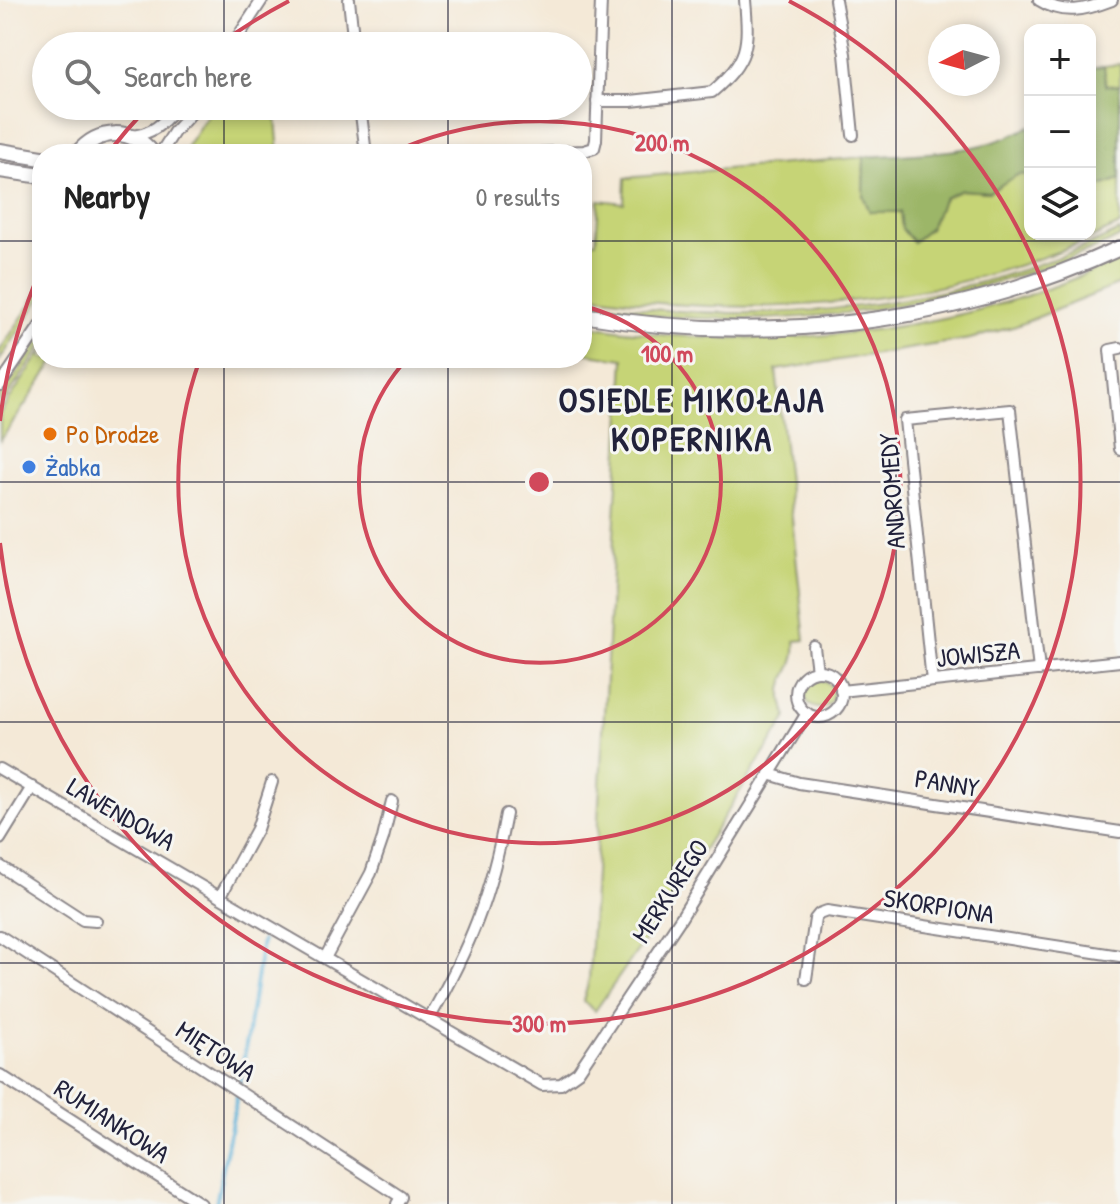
<!DOCTYPE html>
<meta charset="utf-8">
<style>
:root{--surface:#fff;--page:#f2f2f2;--text:#222;--muted:#767676;--line:#e0e0e0}
body{margin:0;font-family:"Patrick Hand",sans-serif;background:var(--page);color:var(--text)}
.controls{position:absolute;right:24px;top:24px;display:grid;overflow:hidden;border-radius:16px;box-shadow:0 4px 12px #0003}
.controls button{width:72px;height:72px;display:grid;place-items:center;padding:0;border:0;border-bottom:2px solid var(--line);background:var(--surface);color:var(--text);font:40px sans-serif}
.compass{position:absolute;left:928px;top:24px;width:72px;height:72px;border-radius:50%;background:var(--surface);box-shadow:0 4px 12px #0003;rotate:264deg}
.list{margin:0;padding:0;list-style:none}
h2{display:flex;justify-content:space-between;align-items:center;height:104px;margin:0;padding:0 32px;font-size:34px}
h2 small{font-size:26px;font-weight:400;color:var(--muted)}
.icon{flex:none;width:44px;height:44px;fill:none;stroke:currentColor;stroke-width:2;stroke-linecap:round;stroke-linejoin:round}
.map{position:relative;flex:none;width:1120px;height:1204px;overflow:hidden}
.search{position:absolute;background:var(--surface);box-shadow:0 4px 12px #0003;left:32px;top:32px;width:560px;height:88px;display:flex;align-items:center;gap:20px;box-sizing:border-box;padding:0 28px;border-radius:44px;color:var(--muted);font-size:30px}
.panel{position:absolute;background:var(--surface);box-shadow:0 4px 12px #0003;left:32px;top:144px;width:560px;height:224px;border-radius:32px}
.map>svg:first-child{display:block}
.green{fill:#c6d476;stroke:#747b58;stroke-width:2}
.forest{fill:#9cb667;stroke:#5f6c51;stroke-width:2}
.lines{fill:none;stroke-linecap:round;stroke-linejoin:round}
.stream{stroke:#5db2d9;stroke-width:4}
.street-casing{stroke:#8b8689;stroke-width:14}
.secondary-casing{stroke:#8b8689;stroke-width:18}
.street{stroke:#fff;stroke-width:10}
.secondary{stroke:#fff;stroke-width:14}
.grid{fill:none;stroke:#22223b;stroke-width:2;stroke-opacity:0.55}
.ring{fill:none;stroke:#d1495b;stroke-width:4}
.food-dot{fill:#e8710a;stroke:#f6f6f2;stroke-width:3}
.shop-dot{fill:#3f7fe0;stroke:#f6f6f2;stroke-width:3}
.labels{text-anchor:middle;stroke-width:6;stroke-linejoin:round;paint-order:stroke}
.food-label{font-size:26px;fill:#c56008;stroke:#f6f6f2;text-anchor:start}
.shop-label{font-size:26px;fill:#366cbe;stroke:#f6f6f2;text-anchor:start}
.street-label{font-size:26px;fill:#22223b;stroke:#f6f6f2}
.district-label{font-size:34px;font-weight:bold;letter-spacing:2px;fill:#22223b;stroke:#f6f6f2}
.centre{fill:#d1495b;stroke:#f6f6f2;stroke-width:4}
.ring-label{font-size:24px;text-anchor:middle;font-weight:bold;fill:#d1495b;stroke:#f6f6f2;stroke-width:6;stroke-linejoin:round;paint-order:stroke}
</style>
<div class="map">
<svg width="1120" height="1204" viewBox="0 0 1120 1204">
<rect width="100%" height="100%" fill="#f6f6f2"/>
<filter id="ink" filterUnits="userSpaceOnUse"><feTurbulence type="fractalNoise" baseFrequency=".0125" numOctaves="2"/><feDisplacementMap in="SourceGraphic" scale="16" xChannelSelector="R" yChannelSelector="G"/><feConvolveMatrix kernelMatrix="1 2 1 2 8 2 1 2 1" color-interpolation-filters="sRGB"/></filter>
<filter id="wash" filterUnits="userSpaceOnUse"><feTurbulence type="fractalNoise" baseFrequency=".006" numOctaves="4" result="noise"/><feDisplacementMap in="SourceGraphic" scale="32" xChannelSelector="R" yChannelSelector="G"/><feGaussianBlur stdDeviation="1.8" result="paint"/><feColorMatrix in="noise" values="0 0 0 0 0 0 0 0 0 0 0 0 0 0 0 0 0 1.4 0 .05"/><feComposite in="paint" operator="in"/></filter>
<g filter="url(#wash)">
<rect width="100%" height="100%" fill="#f4e9d7"/>
<g class="green">
<path d="M 1120,64 L 1120,85 L 1106,86 L 1104,66 Z"/>
<path d="M 213,106 L 275,106 L 279,154 L 182,154 Z"/>
<path d="M 864,157 L 863,196 L 870,212 L 901,212 L 929,229 L 944,198 L 961,190 L 989,192 L 1019,174 L 1030,175 L 1030,234 L 1090,234 L 1090,190 L 1120,179 L 1120,225 C 952,306 765,322 582,294 L 582,241 L 596,242 L 599,200 L 624,203 L 625,178 Z"/>
<path d="M 1120,231 L 1120,237 L 1108,243 C 937,314 765,336 582,306 L 582,300 C 763,330 953,310 1120,231 Z"/>
<path d="M 1120,259 L 1120,284 L 1016,326 L 970,339 L 776,370 L 805,640 L 795,641 C 798,669 780,675 782,697 C 782,703 785,711 787,717 L 654,927 L 595,1011 L 583,1001 L 589,980 L 624,359 L 582,353 L 582,325 C 762,354 954,337 1120,259 Z"/>
<path d="M 42,287 L 42,296 L 0,360 L 0,350 Z"/>
<path d="M 42,337 L 42,345 L 0,407 L 0,397 Z"/>
<path d="M 42,351 L 42,358 L 57,358 L 0,441 L 0,413 Z"/>
<circle cx="819" cy="694" r="14"/>
</g>
<g class="forest">
<path d="M 1104,66 L 1106,86 L 1120,85 L 1120,179 L 1090,190 L 1090,68 Z"/>
<path d="M 1030,126 L 1030,175 L 1019,174 L 989,192 L 961,190 L 944,198 L 929,229 L 913,242 L 902,229 L 900,212 L 870,212 L 863,196 L 864,157 C 918,153 982,155 1030,126 Z"/>
</g>
<g class="lines">
<g class="stream">
<path d="M 240,1084 L 262,941"/>
<path d="M 216,1204 L 237,1096"/>
</g>
</g>
</g>
<g filter="url(#ink)">
<g class="lines">
<defs>
<g id="street">
<path d="M 349,0 L 354,46"/>
<path d="M 835,0 L 845,54 L 853,135"/>
<path d="M 1039,0 C 1064,16 1086,10 1112,0"/>
<path d="M 232,46 L 262,0"/>
<path d="M 597,101 L 631,101 L 712,92 C 749,60 749,46 745,0"/>
<path d="M 360,106 L 366,154"/>
<path d="M 129,136 C 153,135 163,123 178,106"/>
<path d="M 160,154 L 174,132 L 198,106"/>
<path d="M 514,154 L 584,151 L 594,148 L 596,140 L 601,0"/>
<path d="M 1120,348 L 1110,350 L 1120,449"/>
<path d="M 0,385 L 42,323"/>
<path d="M 814,647 L 817,671"/>
<circle cx="819" cy="694" r="23"/>
<path d="M 932,681 L 905,420 L 1010,410 L 1039,670"/>
<path d="M 841,691 L 1120,661"/>
<path d="M 0,769 L 542,1085 L 561,1084 L 578,1072 L 681,918 L 807,713"/>
<path d="M 769,774 L 799,783 L 1120,832"/>
<path d="M 0,839 L 32,787"/>
<path d="M 0,866 L 83,920 L 96,921"/>
<path d="M 220,897 L 257,829 L 272,782"/>
<path d="M 0,936 L 401,1197 L 397,1204"/>
<path d="M 325,958 L 371,873 L 383,838 L 392,801"/>
<path d="M 806,979 L 815,919 L 819,914 L 827,911 L 1120,956"/>
<path d="M 429,1019 C 470,947 491,896 506,814"/>
<path d="M 0,1075 L 201,1204"/>
</g>
<g id="secondary">
<path d="M 0,151 L 42,158"/>
<path d="M 77,154 C 98,128 132,127 153,154"/>
<path d="M 0,170 L 42,176"/>
<path d="M 582,315 C 764,346 952,325 1120,248"/>
</g>
</defs>
<use href="#street" class="street-casing"/>
<use href="#secondary" class="secondary-casing"/>
<use href="#street" class="street"/>
<use href="#secondary" class="secondary"/>
</g>
</g>
<path class="grid" d="M 224,0 L 224,46M 448,0 L 448,46M 672,0 L 672,1204M 896,0 L 896,1204M 224,106 L 224,154M 448,106 L 448,154M 0,241 L 42,241M 582,241 L 1120,241M 224,358 L 224,1204M 448,358 L 448,1204M 0,482 L 1120,482M 0,722 L 1120,722M 0,963 L 1120,963"/>
<g class="ring">
<path d="M583 306A181 181 0 1 1 407 359"/>
<path d="M389 154A361 361 0 1 1 200 359"/>
<path d="M0 421A542 542 0 0 1 42 266M109 152A542 542 0 0 1 146 109M220 44A542 542 0 0 1 289 1M789 1A542 542 0 1 1 0 543"/>
</g>
<circle class="food-dot" cx="50" cy="434" r="8"/>
<circle class="shop-dot" cx="29" cy="467" r="8"/>
<g class="labels">
<g class="food-label">
<text x="66" y="443">Po Drodze</text>
</g>
<g class="shop-label">
<text x="45" y="476">Żabka</text>
</g>
<g class="street-label">
<text transform="translate(892 491) rotate(-94)" y="9">ANDROMEDY</text>
<text transform="translate(978 654) rotate(-6)" y="9">JOWISZA</text>
<text transform="translate(947 783) rotate(9)" y="9">PANNY</text>
<text transform="translate(121 814) rotate(30)" y="9">LAWENDOWA</text>
<text transform="translate(670 891) rotate(-57)" y="9">MERKUREGO</text>
<text transform="translate(939 906) rotate(9)" y="9">SKORPIONA</text>
<text transform="translate(216 1051) rotate(33)" y="9">MIĘTOWA</text>
<text transform="translate(112 1121) rotate(33)" y="9">RUMIANKOWA</text>
</g>
<g class="district-label">
<text x="692" y="412">OSIEDLE MIKOŁAJA<tspan x="692" dy="39">KOPERNIKA</tspan></text>
</g>
</g>
<circle cx="539" cy="482" r="12" class="centre"/>
<g class="ring-label">
<text x="662" y="151">200 m</text>
<text x="667" y="362">100 m</text>
<text x="539" y="1032">300 m</text>
</g>
</svg>
<div class="controls">
<button>+</button>
<button>−</button>
<button><svg class="icon" aria-label="layers" viewBox="0 0 24 24"><path d="M12 4l9 5-9 5-9-5zM3 14l9 5 9-5"/></svg></button>
</div>
<svg class="compass" viewBox="-18 -18 36 36"><path d="M0-13l5 13h-10z" fill="#e53935"/><path d="M0 13l5-13h-10z" fill="#767676"/></svg>
<div class="search"><svg class="icon" aria-label="search" viewBox="0 0 24 24"><circle cx="10" cy="10" r="6"/><path d="M15 15l6 6"/></svg>Search here</div>
<section class="panel">
<h2>Nearby<small>0 results</small></h2>
<ul class="list">
</ul>
</section>
</div>
